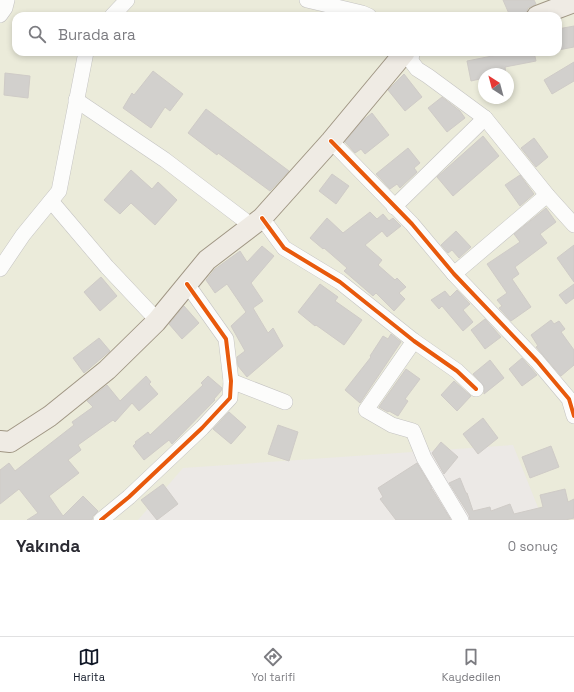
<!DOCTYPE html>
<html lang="tr">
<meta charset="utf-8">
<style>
:root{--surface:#fff;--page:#f7f7f7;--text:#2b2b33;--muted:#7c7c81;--line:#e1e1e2;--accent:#111827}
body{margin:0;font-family:"Space Grotesk",sans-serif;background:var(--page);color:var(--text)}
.compass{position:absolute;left:478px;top:68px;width:36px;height:36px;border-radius:50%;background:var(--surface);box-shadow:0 2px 6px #0003;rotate:324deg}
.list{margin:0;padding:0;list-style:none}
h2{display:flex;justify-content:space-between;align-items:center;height:52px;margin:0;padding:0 16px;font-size:17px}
h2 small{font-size:13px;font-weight:400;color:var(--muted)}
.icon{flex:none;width:22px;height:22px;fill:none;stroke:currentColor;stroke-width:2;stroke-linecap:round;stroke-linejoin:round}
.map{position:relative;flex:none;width:574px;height:520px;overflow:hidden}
.search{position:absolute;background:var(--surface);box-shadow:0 2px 6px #0003;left:12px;right:12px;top:12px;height:44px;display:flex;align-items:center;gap:10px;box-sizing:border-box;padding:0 14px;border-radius:12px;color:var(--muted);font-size:15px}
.sheet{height:116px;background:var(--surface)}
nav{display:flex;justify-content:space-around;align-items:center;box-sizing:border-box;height:56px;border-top:1px solid var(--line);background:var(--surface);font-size:11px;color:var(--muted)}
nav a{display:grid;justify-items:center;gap:2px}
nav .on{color:var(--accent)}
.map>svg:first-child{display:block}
.farmland{fill:#ebebda;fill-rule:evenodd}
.building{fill:#d2d0cd;stroke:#cfcbc7}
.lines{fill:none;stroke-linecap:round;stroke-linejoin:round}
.minor-casing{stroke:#c4c3c2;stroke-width:16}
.major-casing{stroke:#a09684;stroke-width:22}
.minor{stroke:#fcfcfb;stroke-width:15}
.major{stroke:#efebe4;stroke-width:20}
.cycleway-casing{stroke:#fff;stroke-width:6}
.cycleway{stroke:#e8590c;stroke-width:4}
</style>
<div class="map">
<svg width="574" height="520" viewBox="0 0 574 520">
<rect width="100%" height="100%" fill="#ece9e6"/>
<path class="farmland" d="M 0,0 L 574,0 L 574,520 L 543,520 L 513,445 L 183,468 L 138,520 L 0,520 ZM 16,16 L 558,16 L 558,52 L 16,52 ZM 484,74 L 508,74 L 508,98 L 484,98 Z"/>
<g class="building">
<path d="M 503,0 L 534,0 L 536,4 L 528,8 L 526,13 L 521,16 L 510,16 Z"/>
<path d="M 574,26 L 574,47 L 558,50 L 558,29 Z"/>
<path d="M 512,52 L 534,52 L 536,61 L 505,67 L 506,74 L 484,74 L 484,78 L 471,81 L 467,61 Z"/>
<path d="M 574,62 L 574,81 L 552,94 L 544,80 Z"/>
<path d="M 153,71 L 183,94 L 170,111 L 165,107 L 151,128 L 123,108 L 132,93 L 134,95 Z"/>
<path d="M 5,73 L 30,76 L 28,98 L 4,95 Z"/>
<path d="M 404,74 L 422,97 L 405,111 L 388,90 Z"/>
<path d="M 442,97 L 460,111 L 465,118 L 447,132 L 428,108 Z"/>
<path d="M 206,109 L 289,171 L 270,191 L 218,153 L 217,155 L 188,133 Z"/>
<path d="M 372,113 L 389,135 L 365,154 L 361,149 L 355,153 L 345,142 L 362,121 Z"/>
<path d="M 483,136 L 499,156 L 453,196 L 437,177 Z"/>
<path d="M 534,138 L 548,157 L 536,167 L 521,148 Z"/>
<path d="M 408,148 L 420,163 L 414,168 L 417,172 L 400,188 L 397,184 L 390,189 L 376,174 Z"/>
<path d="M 131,170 L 152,189 L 158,182 L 177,200 L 155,225 L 131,203 L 120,214 L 104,200 Z"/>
<path d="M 332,174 L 349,186 L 336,204 L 319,191 Z"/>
<path d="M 520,175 L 534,194 L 520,206 L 505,185 Z"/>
<path d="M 546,208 L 556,222 L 540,234 L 547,243 L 515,267 L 519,274 L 512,279 L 531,307 L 511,321 L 499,308 L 502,306 L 497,300 L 507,293 L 487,264 L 520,242 L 514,234 Z"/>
<path d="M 370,212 L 377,219 L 383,214 L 389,221 L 393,218 L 401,226 L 387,237 L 382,231 L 365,245 L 382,260 L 378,265 L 395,280 L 397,278 L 406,287 L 399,293 L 405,299 L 394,311 L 376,293 L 373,296 L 344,271 L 347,268 L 324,248 L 323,249 L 310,238 L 327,218 L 343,233 Z"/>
<path d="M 456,231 L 471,247 L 459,258 L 452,250 L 448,253 L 441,245 Z"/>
<path d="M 574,245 L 574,282 L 557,258 Z"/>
<path d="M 262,246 L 274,256 L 251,283 L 263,301 L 253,308 L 268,333 L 273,328 L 283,346 L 247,377 L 238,366 L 237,357 L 245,351 L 231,326 L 246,312 L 227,284 L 215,293 L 206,280 L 215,269 L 240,251 L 247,262 Z"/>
<path d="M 101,277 L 117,296 L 100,311 L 84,292 Z"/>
<path d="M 320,284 L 338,297 L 335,301 L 362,320 L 344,345 L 316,325 L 315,326 L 298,312 Z"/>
<path d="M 574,284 L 574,298 L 566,304 L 559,295 Z"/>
<path d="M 457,290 L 470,304 L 463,310 L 473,322 L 463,331 L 442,306 L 439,309 L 431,300 L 445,291 L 450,297 Z"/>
<path d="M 184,306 L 199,323 L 182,339 L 169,324 Z"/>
<path d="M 485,319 L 501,337 L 485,349 L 471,330 Z"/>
<path d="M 551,320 L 554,324 L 559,321 L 565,329 L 561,332 L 574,350 L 574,365 L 561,376 L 536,347 L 538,346 L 531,335 Z"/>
<path d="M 391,334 L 401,342 L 360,403 L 345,390 L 371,357 L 370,356 L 383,336 L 388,339 Z"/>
<path d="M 99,338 L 110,351 L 84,373 L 73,358 Z"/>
<path d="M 522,358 L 537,375 L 522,386 L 509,369 Z"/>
<path d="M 490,360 L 504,378 L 484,394 L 484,386 L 473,374 Z"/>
<path d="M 406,369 L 420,379 L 405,399 L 408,401 L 398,416 L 389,411 L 388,412 L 379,407 Z"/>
<path d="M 146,376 L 151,382 L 149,384 L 158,394 L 139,411 L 132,403 L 115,422 L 113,420 L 78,445 L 81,450 L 68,460 L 79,473 L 49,496 L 63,516 L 83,496 L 98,511 L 93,516 L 92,520 L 27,520 L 38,513 L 19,489 L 0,504 L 0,470 L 9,463 L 15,471 L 74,425 L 72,422 L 93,407 L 87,401 L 107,385 L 120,401 Z"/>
<path d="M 208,376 L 222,388 L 221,391 L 214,399 L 215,400 L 172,444 L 169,440 L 144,460 L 133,446 L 136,443 L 135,442 L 148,432 L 150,435 L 203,385 L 201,383 Z"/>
<path d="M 454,381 L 471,396 L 457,411 L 441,395 Z"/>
<path d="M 229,412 L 246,427 L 231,444 L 213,429 Z"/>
<path d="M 483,418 L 498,438 L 478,454 L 463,434 Z"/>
<path d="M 278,425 L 298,432 L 289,461 L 268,454 Z"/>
<path d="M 441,442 L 458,457 L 444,474 L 432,453 Z"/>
<path d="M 551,446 L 559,467 L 530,478 L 522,457 Z"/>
<path d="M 417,463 L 432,488 L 430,490 L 432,489 L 451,520 L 396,520 L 380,499 L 383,497 L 378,488 Z"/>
<path d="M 460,478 L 466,493 L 467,493 L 473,511 L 490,507 L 491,511 L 510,504 L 514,514 L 543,507 L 540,495 L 565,489 L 568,502 L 574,499 L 574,518 L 565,520 L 470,520 L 469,515 L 449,483 Z"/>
<path d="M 163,484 L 178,504 L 157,520 L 141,500 Z"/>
</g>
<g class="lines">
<defs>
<g id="minor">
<path d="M 307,0 L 362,13 L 369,16"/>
<path d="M 0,15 L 5,8 L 7,0"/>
<path d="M 112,16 L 127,0"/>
<path d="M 412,52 L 411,61 L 417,69 L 428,76 L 485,118 L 547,195 L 574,225"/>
<path d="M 76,100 L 165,160 L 252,226"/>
<path d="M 331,141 L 412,224 L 454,274 L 537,361 L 569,399 L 574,416"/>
<path d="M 51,201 L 107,267 L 157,320"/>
<path d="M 394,207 L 485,118"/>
<path d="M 262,218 L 284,248 L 340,282 L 414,341 L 457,371 L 476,389"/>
<path d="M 0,269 L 23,235 L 59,191 L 86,52"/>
<path d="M 454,274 L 547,195"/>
<path d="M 414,341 L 366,410 L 392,425 L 413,431 L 424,458 L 461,520"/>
<path d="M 231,381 L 285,402"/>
<path d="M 101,520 L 129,497 L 202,428 L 230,398 L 231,381 L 226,339 L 187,284"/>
</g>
<g id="major">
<path d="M 537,16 L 574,2"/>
<path d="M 0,441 L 10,442 L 50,416 L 107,370 L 156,322 L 207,260 L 262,218 L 331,141 L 405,52"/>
</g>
</defs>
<use href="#minor" class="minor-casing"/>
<use href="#major" class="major-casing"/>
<use href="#minor" class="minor"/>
<use href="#major" class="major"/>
<defs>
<g id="cycleway">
<path d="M 331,141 L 412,224 L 454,274 L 537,361 L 569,399 L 574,416"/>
<path d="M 262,218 L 284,248 L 340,282 L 414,341 L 457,371 L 476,389"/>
<path d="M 101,520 L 129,497 L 202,428 L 230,398 L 231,381 L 226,339 L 187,284"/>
</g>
</defs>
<use href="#cycleway" class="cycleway-casing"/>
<use href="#cycleway" class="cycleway"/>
</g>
</svg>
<svg class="compass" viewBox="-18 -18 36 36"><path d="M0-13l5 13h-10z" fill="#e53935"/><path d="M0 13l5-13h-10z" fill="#7c7c81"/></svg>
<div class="search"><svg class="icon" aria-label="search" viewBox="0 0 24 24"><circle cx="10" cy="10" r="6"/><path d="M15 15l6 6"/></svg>Burada ara</div>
</div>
<section class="sheet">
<h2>Yakında<small>0 sonuç</small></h2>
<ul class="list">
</ul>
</section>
<nav>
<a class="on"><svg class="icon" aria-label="map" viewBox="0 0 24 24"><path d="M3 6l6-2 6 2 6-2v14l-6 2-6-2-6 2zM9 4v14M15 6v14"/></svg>Harita</a>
<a><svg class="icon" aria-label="directions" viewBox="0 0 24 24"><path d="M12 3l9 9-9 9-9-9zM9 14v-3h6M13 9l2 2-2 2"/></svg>Yol tarifi</a>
<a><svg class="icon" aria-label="saved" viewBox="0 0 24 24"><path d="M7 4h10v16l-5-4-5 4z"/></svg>Kaydedilen</a>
</nav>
